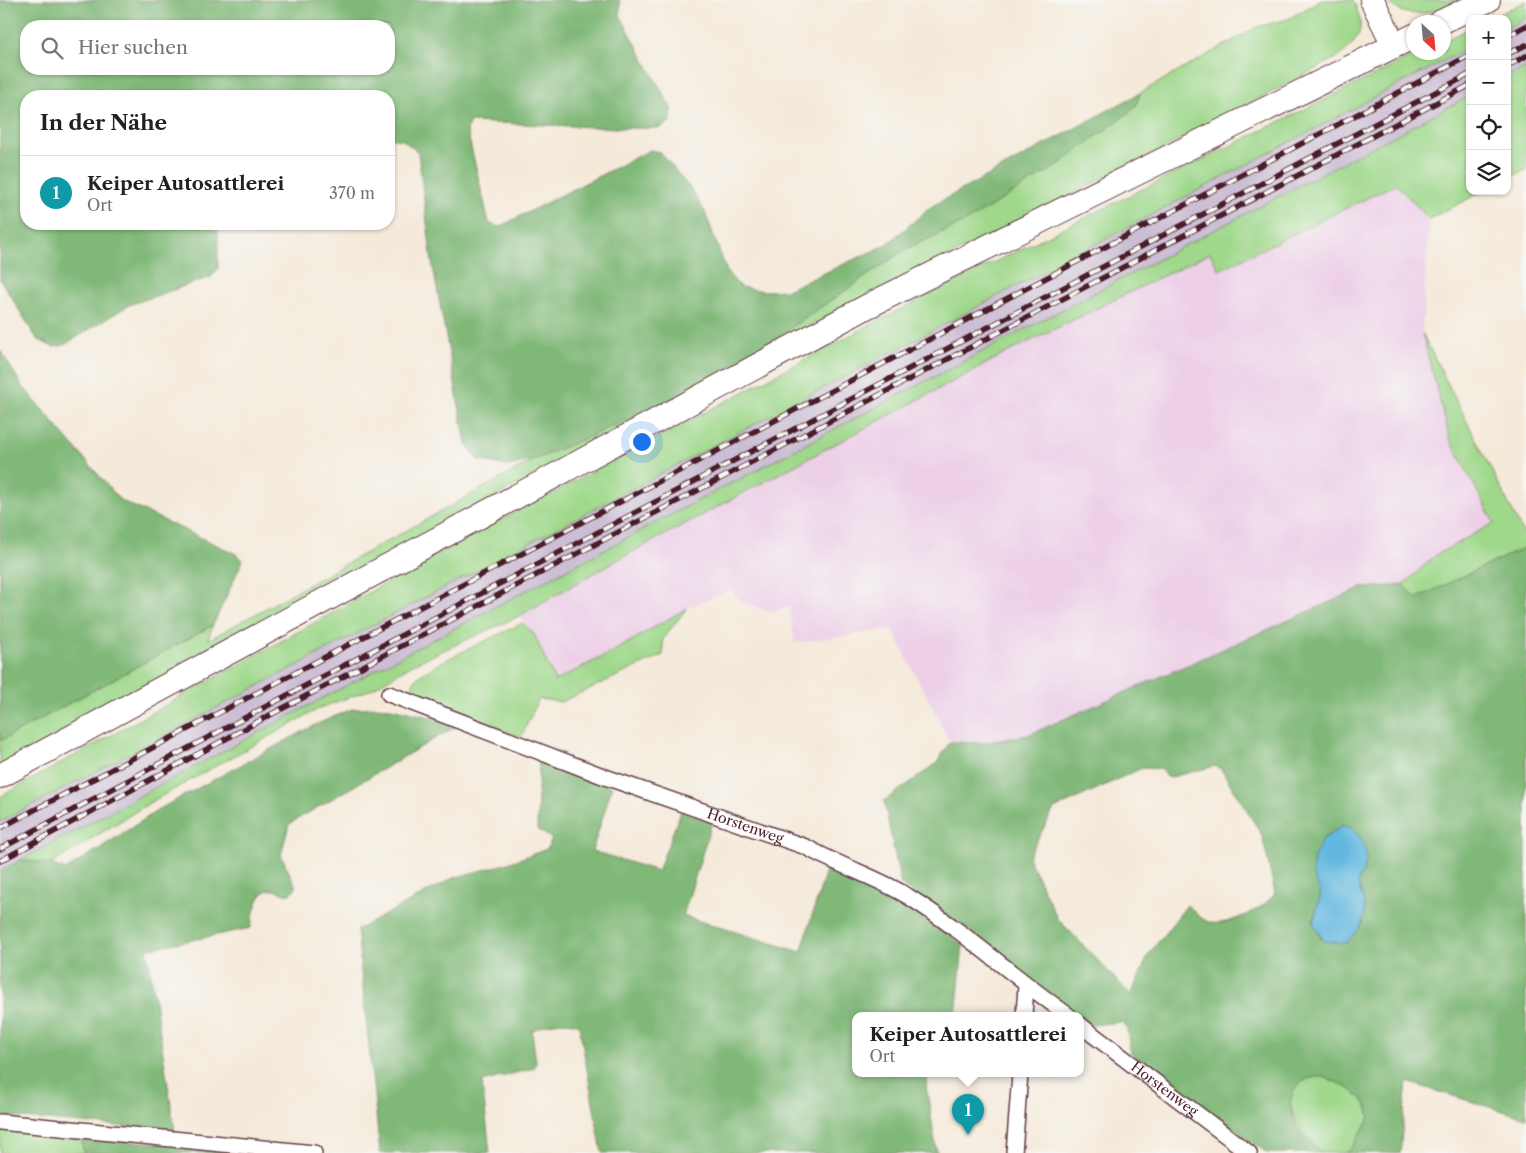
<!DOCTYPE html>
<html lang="de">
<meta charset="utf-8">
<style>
:root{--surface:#fff;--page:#f2f2f2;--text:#202124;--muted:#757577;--line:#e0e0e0;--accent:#7c3aed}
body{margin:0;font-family:"Libre Caslon Text",serif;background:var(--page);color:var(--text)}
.controls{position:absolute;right:15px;top:15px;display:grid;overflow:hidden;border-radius:10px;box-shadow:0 1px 4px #0004}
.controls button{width:45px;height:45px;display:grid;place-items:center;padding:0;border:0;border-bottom:1px solid var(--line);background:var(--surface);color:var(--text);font:25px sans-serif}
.compass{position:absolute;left:1406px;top:15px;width:45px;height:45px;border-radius:50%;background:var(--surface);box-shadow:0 1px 4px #0004;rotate:154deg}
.you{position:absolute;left:641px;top:441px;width:18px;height:18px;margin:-12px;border:4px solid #fff;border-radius:50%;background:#1a73e8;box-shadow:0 0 0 8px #1a73e833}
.badge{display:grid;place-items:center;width:32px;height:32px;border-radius:50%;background:var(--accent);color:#fff;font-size:16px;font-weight:700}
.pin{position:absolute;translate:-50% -41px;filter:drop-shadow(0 1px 2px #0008)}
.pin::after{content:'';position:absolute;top:26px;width:18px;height:15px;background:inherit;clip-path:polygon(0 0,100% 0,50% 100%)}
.popup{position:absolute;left:852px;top:1012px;width:232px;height:65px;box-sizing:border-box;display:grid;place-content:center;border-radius:10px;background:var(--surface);filter:drop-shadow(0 1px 4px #0005);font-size:16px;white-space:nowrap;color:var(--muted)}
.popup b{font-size:19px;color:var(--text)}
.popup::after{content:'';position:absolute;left:50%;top:100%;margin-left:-10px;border:10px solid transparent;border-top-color:var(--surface)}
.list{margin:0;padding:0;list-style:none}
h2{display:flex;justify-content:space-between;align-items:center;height:65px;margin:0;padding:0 20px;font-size:21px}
h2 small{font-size:16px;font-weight:400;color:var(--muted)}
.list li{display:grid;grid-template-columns:32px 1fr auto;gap:15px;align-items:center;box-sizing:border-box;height:75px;padding:0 20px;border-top:1px solid var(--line)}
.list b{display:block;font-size:19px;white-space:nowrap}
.list p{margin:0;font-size:16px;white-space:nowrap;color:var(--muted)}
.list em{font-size:16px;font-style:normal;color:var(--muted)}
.icon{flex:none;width:28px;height:28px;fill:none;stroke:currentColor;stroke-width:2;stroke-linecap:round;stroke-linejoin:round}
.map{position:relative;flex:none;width:1526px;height:1153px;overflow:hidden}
.search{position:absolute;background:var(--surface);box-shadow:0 1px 4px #0004;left:20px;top:20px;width:375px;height:55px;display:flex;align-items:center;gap:12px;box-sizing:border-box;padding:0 18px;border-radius:20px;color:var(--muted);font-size:19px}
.panel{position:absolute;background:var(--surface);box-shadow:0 1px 4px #0004;left:20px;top:90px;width:375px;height:140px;border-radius:20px}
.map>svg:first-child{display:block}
.built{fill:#edd0e8}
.industrial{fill:#ccbed4}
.green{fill:#9fd88b;stroke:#747c5b}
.forest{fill:#7fb877;stroke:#646c51;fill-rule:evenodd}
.water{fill:#62b8df;stroke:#566c85}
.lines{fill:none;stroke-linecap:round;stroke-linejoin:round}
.minor-casing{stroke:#643d45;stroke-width:18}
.primary-casing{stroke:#643d45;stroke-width:26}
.minor{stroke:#fff;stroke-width:15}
.primary{stroke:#fff;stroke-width:24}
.rail-casing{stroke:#4a1f2b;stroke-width:5.5}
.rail{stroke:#f6f6f2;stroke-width:4;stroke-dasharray:11;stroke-linecap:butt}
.labels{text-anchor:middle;stroke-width:4;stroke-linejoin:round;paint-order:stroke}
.street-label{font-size:14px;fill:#4a1f2b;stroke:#f6f6f2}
</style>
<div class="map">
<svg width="1526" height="1153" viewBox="0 0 1526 1153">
<rect width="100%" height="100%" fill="#f6f6f2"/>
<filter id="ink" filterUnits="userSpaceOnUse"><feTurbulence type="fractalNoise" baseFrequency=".02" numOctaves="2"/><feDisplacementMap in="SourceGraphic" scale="10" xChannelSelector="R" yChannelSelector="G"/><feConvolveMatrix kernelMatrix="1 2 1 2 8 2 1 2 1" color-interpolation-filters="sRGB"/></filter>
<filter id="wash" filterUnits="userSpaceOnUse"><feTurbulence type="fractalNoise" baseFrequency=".0096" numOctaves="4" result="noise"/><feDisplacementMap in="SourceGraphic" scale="20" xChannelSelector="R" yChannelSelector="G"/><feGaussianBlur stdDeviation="1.12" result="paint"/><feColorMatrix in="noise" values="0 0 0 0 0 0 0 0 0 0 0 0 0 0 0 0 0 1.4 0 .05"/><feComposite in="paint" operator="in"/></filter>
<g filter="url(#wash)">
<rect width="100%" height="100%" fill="#f5eada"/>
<path class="built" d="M 1396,184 L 1429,219 L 1422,333 L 1450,439 L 1494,523 L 1436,555 L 1403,585 L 1362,588 L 1028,735 L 983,743 L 950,742 L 892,629 L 795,643 L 789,608 L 768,611 L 741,602 L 731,590 L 687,608 L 614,651 L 555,681 L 534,634 L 519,616 L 619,559 L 1014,349 L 1211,252 L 1220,270 Z"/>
<g class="industrial">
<path d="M 1526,18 L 1526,67 L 1507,77 L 1507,28 Z"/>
<path d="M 1470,47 L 1470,96 L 252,735 L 0,871 L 0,822 Z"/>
</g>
<g class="green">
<path d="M 1322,0 L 1353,0 C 1365,28 1363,36 1340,56 L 1167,147 L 749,356 L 906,249 L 967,221 L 1055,167 L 1135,108 L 1140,93 L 1257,27 L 1288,19 Z"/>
<path d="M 1387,0 L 1459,0 C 1436,10 1406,25 1387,0 Z"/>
<path d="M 1526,1 L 1526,18 L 1507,28 L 1507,19 L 1489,19 Z"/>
<path d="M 1470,28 L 1470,47 L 0,822 L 0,797 L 467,538 L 828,347 L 944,287 L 1419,53 L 1444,52 L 1444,41 Z"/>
<path d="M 1526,67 L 1526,170 L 1507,179 L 1507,77 Z"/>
<path d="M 1470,96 L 1470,191 L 1484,191 L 1429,219 L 1396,184 L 1219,270 L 1210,253 L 1014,349 L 619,559 L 519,616 L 411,665 L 372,689 L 322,707 L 151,802 L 51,864 L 20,860 L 394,660 Z"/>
<path d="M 1422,333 L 1526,538 L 1526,547 L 1417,598 L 1403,585 L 1436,555 L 1494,523 L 1450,439 Z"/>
<path d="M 670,402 L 0,766 L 0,741 L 213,625 L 208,640 L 534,460 Z"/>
<path d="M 687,608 L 663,639 L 663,655 L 561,702 L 539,699 L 521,737 L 418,696 L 412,687 C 413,684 413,683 415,680 C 425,667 503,633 523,623 L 534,634 L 555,681 L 614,651 Z"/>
<path d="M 1321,1076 C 1343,1085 1365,1092 1370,1117 L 1352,1148 L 1343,1153 L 1322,1153 C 1297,1130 1266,1084 1321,1076 Z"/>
<path d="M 0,1129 L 81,1138 L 84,1153 L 0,1153 Z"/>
</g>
<g class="forest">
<path d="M 0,0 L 620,0 L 620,15 L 671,108 L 671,121 L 660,128 L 619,128 L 470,122 L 467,130 L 489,223 L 499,227 L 650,150 L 660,152 L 691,189 L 705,212 L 727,272 L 740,287 L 764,291 L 787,290 L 886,245 L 932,206 L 1140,93 L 1135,108 L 1055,167 L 967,221 L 906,249 L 749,356 L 670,402 L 534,460 L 508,466 L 478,460 L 466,443 L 432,262 L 418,152 L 403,140 L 389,138 L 389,96 L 26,96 L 26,224 L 218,224 L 218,269 L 211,277 L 129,305 L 64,345 L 53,347 L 37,339 L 0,279 ZM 26,26 L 389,26 L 389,69 L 26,69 Z"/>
<path d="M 0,350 L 23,387 L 120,500 L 238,555 L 243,560 L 213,625 L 0,741 Z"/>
<path d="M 1526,547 L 1526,1118 L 1407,1082 L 1400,1153 L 1343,1153 L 1352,1148 L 1370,1117 C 1367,1101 1359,1094 1344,1086 C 1337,1083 1327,1076 1319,1077 C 1297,1077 1285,1097 1293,1117 C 1297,1131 1311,1143 1322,1153 L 1267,1153 L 1131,1053 C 1126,1043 1131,1031 1123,1022 L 1091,1025 L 969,932 L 901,885 L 884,801 L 936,764 L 950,742 L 983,743 L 1028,735 L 1362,588 L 1403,585 L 1417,598 ZM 1215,766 L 1221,769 L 1262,835 L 1275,893 C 1268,907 1228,926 1212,923 C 1201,920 1195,912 1187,905 L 1149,954 L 1131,995 L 1057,918 L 1028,857 L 1054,809 L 1142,768 L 1161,769 L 1165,775 L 1171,777 ZM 1343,825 C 1364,832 1366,848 1364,868 C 1363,874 1359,878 1358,883 L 1364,902 L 1362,924 L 1321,939 L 1313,920 L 1321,893 L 1322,839 Z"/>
<path d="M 374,707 L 391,708 L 460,724 L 289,824 L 281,855 L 296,887 L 290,894 C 283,895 281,891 274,890 C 257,886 253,917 251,928 L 147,949 L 175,1131 L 0,1116 L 0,871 L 20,860 L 51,864 L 66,870 L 163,807 L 317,724 L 352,709 Z"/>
<path d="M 539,761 L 612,787 L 592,851 L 658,871 L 681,811 L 712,822 L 683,916 L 801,952 L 828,864 L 906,905 L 963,945 L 956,1016 L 856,1016 L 856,1074 L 929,1074 L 926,1086 L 937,1153 L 602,1153 L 579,1025 C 566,1019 545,1023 532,1031 L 536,1062 L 534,1068 L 482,1082 L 490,1153 L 380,1153 L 357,930 L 453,878 L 505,864 L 547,849 L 552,839 L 537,829 Z"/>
<path d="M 81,1138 L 200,1146 L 257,1153 L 84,1153 Z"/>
</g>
<path class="water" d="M 1343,825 C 1362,831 1370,850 1364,869 C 1363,874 1358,877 1358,883 C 1359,890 1363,896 1364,902 C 1367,921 1358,931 1346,943 L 1324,941 L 1313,923 L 1321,893 L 1312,873 L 1314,857 L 1323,839 Z"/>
</g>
<g filter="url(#ink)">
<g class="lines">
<defs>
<g id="minor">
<path id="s1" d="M 389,694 L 608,778 L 806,847 C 839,866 877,877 909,897 C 965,932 1015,978 1069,1016"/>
<path d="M 1024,1016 L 1026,985"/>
<path id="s2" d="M 1080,1025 L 1249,1153"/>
<path d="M 0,1122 L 314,1153"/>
<path d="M 1014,1153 L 1020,1074"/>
</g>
<g id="primary">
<path d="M 1372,0 L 1394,45"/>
<path d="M 1441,22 L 1488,0"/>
<path d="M 0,776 L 868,306 L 1414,36"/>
</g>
</defs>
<use href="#minor" class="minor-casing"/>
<use href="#primary" class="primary-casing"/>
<use href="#minor" class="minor"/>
<use href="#primary" class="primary"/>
<defs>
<g id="rail">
<path d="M 1507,36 L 1526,26"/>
<path d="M 1507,54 L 1526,45"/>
<path d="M 1507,66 L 1526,56"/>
<path d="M 0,828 L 1470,55"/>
<path d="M 0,849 L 265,707 L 1470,74"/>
<path d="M 0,861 L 270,715 L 1470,85"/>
</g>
</defs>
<use href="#rail" class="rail-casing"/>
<use href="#rail" class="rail"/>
</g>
</g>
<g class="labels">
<g class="street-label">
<text dy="5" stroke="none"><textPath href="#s1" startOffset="380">Horstenweg</textPath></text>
<text dy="5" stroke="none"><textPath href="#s2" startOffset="106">Horstenweg</textPath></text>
</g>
</g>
</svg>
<div class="controls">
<button>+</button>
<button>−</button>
<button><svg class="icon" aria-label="locate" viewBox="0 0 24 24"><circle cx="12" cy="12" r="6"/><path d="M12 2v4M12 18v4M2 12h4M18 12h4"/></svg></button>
<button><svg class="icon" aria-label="layers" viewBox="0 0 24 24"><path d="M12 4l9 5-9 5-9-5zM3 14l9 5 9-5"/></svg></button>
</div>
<svg class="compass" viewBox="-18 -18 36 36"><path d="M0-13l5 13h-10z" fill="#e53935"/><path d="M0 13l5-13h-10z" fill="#757577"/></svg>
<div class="you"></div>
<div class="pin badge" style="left:968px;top:1135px;background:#0f9aa8">1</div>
<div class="popup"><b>Keiper Autosattlerei</b>Ort</div>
<div class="search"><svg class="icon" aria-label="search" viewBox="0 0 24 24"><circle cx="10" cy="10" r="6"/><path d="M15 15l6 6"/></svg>Hier suchen</div>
<section class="panel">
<h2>In der Nähe<small></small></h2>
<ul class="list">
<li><span class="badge" style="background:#0f9aa8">1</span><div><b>Keiper Autosattlerei</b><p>Ort</p></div><em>370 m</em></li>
</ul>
</section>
</div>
